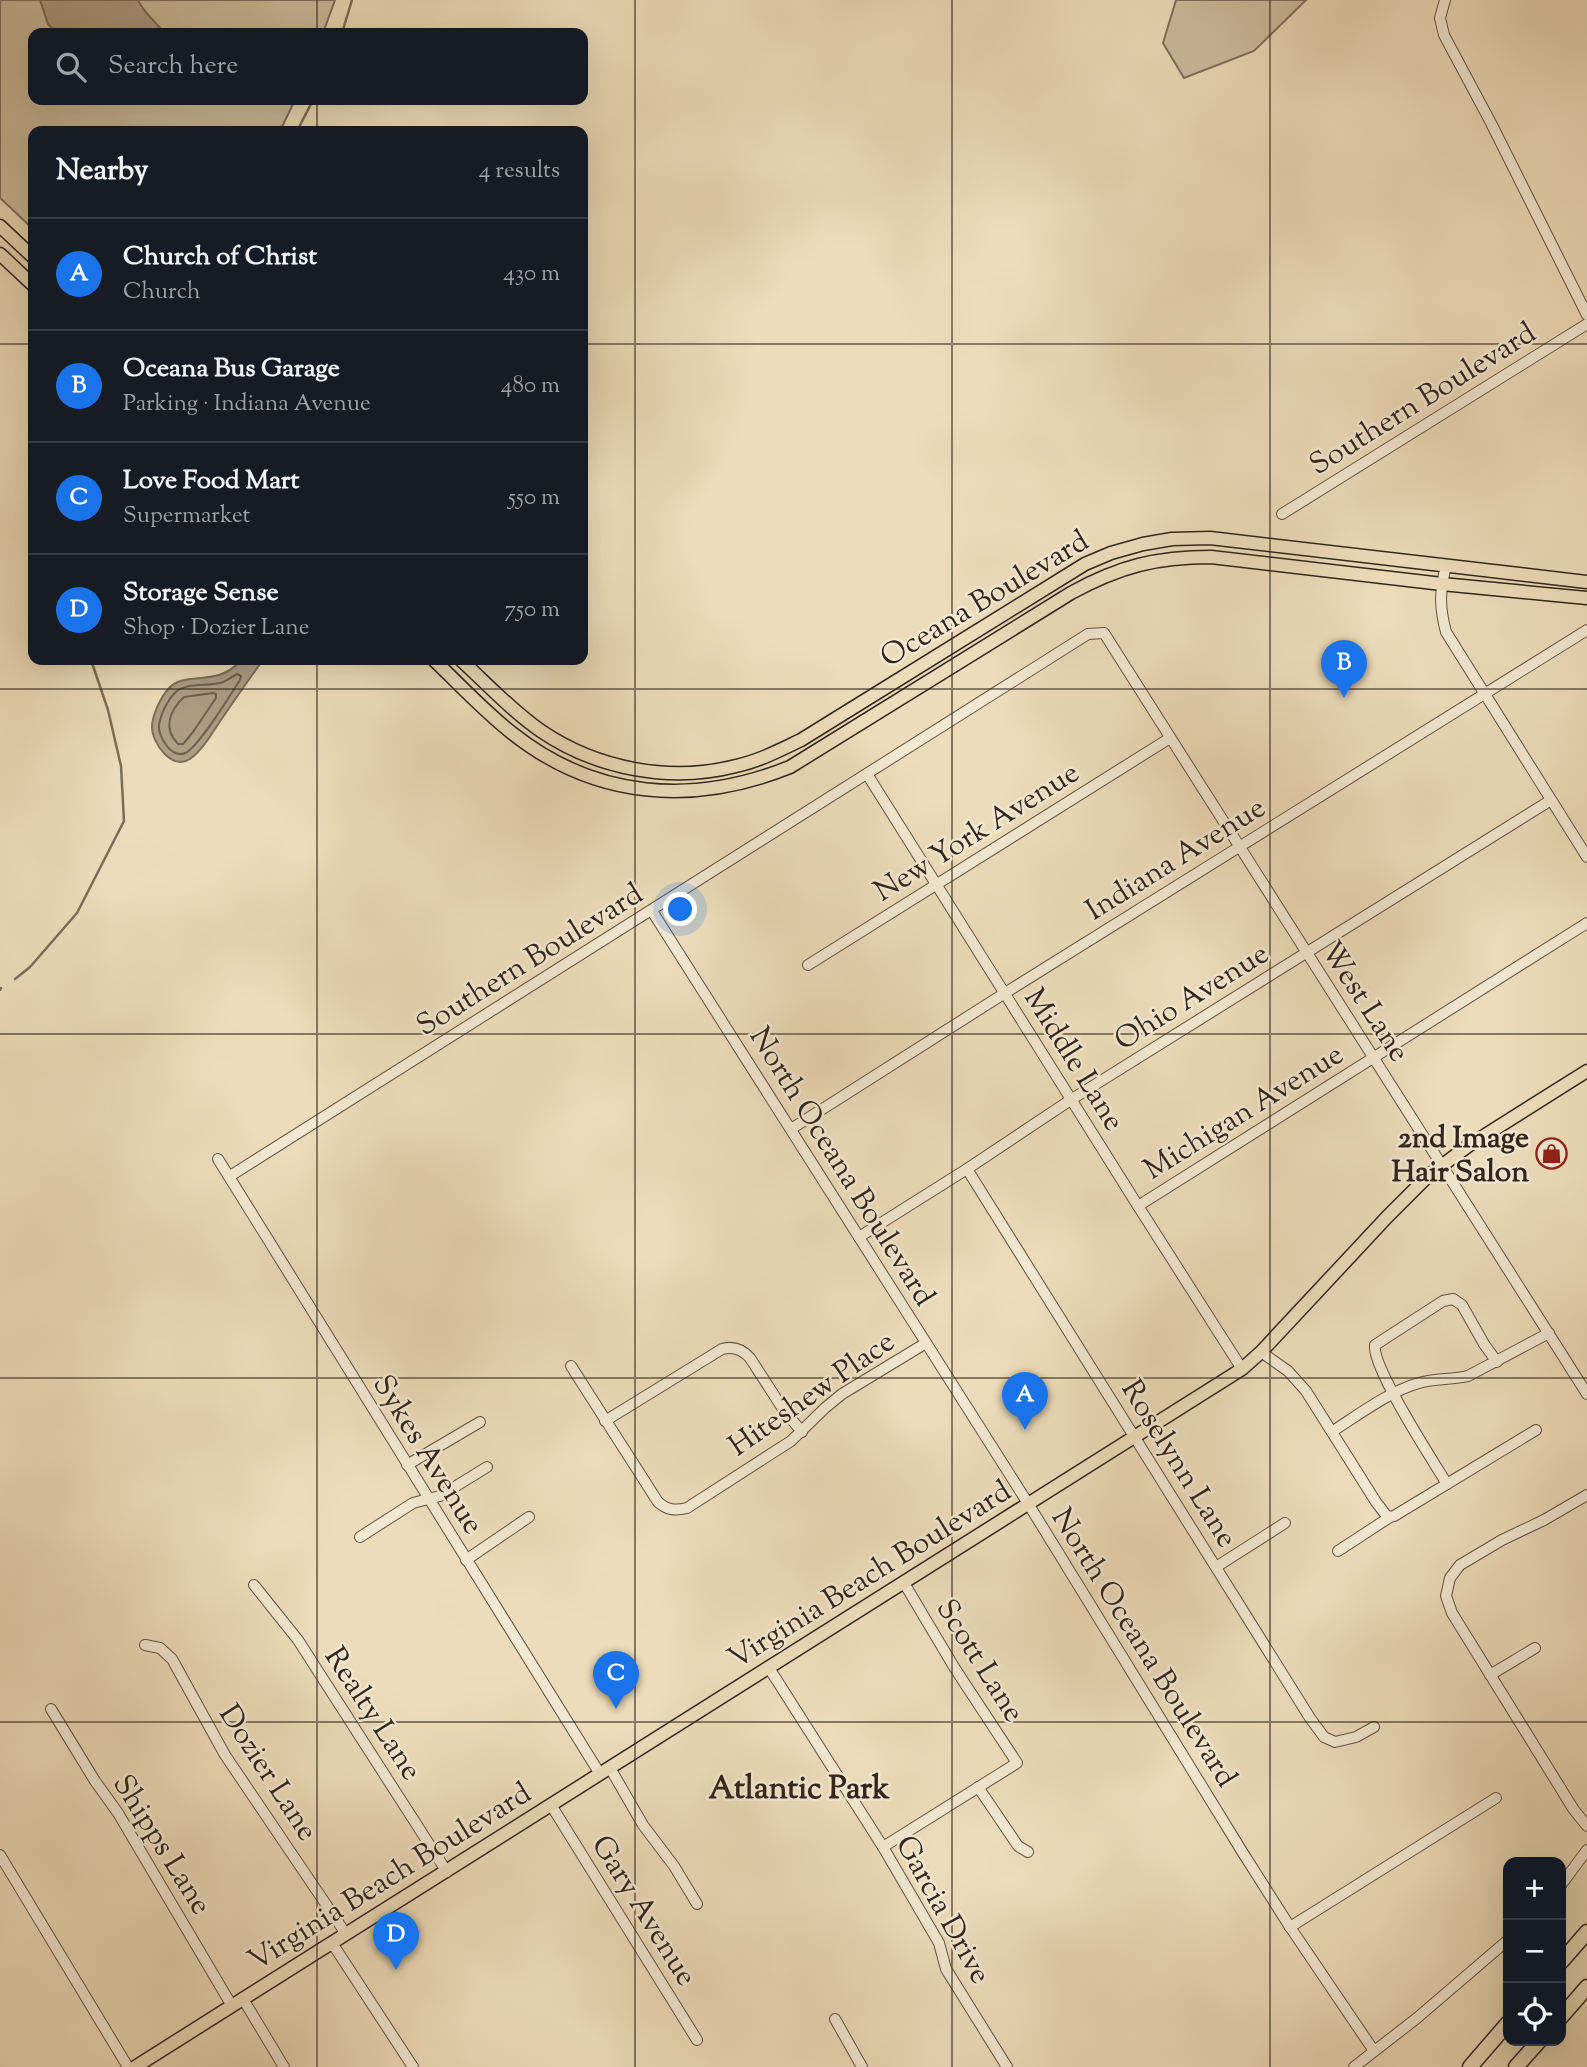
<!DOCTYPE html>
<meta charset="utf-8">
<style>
:root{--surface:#171b24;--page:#242831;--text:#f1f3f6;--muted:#9ea1a6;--line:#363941;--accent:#1a73e8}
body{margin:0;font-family:"Sorts Mill Goudy",serif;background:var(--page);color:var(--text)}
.controls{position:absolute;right:21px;bottom:21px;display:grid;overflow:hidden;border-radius:14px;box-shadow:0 7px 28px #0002}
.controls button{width:63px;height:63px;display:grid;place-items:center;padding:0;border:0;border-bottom:2px solid var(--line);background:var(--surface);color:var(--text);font:35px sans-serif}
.you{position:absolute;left:681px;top:910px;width:24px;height:24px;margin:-18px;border:5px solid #fff;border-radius:50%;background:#1a73e8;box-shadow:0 0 0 10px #1a73e833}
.badge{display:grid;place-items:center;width:46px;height:46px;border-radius:50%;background:var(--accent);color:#fff;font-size:23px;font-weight:700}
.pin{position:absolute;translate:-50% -58px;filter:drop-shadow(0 2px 4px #0008)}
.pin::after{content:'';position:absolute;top:37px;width:24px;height:21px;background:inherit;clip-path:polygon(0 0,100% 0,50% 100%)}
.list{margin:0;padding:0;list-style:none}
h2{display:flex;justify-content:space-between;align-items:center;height:91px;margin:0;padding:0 28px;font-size:30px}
h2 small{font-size:23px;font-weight:400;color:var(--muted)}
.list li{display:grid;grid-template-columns:46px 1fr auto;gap:21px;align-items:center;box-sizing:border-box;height:112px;padding:0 28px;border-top:2px solid var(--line)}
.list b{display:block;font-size:26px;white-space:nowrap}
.list p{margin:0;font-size:23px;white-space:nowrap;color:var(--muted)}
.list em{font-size:23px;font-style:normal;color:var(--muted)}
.icon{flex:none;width:38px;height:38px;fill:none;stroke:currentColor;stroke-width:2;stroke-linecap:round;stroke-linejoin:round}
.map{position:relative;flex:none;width:1587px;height:2067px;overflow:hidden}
.search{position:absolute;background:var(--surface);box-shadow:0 7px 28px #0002;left:28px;top:28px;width:560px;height:77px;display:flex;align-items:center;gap:18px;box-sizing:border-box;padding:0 24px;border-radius:14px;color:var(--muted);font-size:26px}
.panel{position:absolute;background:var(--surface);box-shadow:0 7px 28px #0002;left:28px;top:126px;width:560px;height:539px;border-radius:14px}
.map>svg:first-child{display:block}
.green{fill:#cdbd9f;stroke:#80705e;stroke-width:2}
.water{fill:#ad9d84;stroke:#7c6d5a;stroke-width:2}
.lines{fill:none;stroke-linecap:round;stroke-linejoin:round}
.shore{stroke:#706050;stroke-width:2}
.stream{stroke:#7c6d5a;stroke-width:2.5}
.minor-casing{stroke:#615244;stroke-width:12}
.major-casing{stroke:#32241c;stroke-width:15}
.highway-casing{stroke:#32241c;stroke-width:17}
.minor{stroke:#f3e8d2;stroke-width:10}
.major{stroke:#eddcba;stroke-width:12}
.highway{stroke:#eddcba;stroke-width:14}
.grid{fill:none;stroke:#32241c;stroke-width:2;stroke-opacity:0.55}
.labels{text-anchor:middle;stroke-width:5;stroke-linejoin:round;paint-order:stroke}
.street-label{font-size:30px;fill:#32241c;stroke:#f3e8d2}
.poi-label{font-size:30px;font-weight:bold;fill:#32241c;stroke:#f3e8d2;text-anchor:end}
.neighbourhood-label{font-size:32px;font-weight:bold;fill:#32241c;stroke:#f3e8d2}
</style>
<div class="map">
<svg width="1587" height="2067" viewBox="0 0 1587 2067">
<rect width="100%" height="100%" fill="#eddcba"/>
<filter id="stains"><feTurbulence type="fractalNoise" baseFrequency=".00286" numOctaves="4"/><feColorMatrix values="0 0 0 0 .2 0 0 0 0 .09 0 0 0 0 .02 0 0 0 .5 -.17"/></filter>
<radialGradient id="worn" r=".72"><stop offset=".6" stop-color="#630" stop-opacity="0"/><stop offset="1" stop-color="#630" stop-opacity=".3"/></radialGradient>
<g class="green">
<path d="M 0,0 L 335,0 L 323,33 L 33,33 L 33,100 L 295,100 L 280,131 L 33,131 L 33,229 L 0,198 Z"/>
<path d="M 1176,0 L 1306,0 L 1254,51 L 1184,78 L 1163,43 Z"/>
</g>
<g class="water">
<path d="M 40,0 L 138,0 C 144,14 156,21 164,33 L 56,33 L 48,24 Z"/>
<path d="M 241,660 L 263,660 C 249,679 236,698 223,717 C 213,731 204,749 190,759 C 172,771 152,743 152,727 C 152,715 161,697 169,688 C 186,670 218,688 241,660 Z"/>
</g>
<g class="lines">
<g class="shore">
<path d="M 237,674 L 241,676 L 240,680 C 230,695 199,747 185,753 C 172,759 158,737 159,726 C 160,715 168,699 176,692 C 186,682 209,687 223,682 C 228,680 233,676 237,674 Z"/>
<path d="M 213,693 L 216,694 L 216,698 L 193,732 L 183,744 L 178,744 C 163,729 169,711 184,697 Z"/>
</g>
<g class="stream">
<path d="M 342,33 L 352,0"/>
<path d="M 297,131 L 313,100"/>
<path d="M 15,979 L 30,967 L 77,913 L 124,821 L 121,766 L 108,710 L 91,660"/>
<path d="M 0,990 L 1,988"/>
</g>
<defs>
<g id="minor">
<path d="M 1445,0 L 1440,18 L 1444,35 L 1491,123 L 1587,315"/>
<path d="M 1282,514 L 1587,324"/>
<path d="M 1446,565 C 1440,591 1439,606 1446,632 L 1587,857"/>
<path d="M 867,774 L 1138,1206 L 1242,1369"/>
<path d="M 652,911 L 1029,1505 L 1243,1853 L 1290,1927 L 1374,2051"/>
<path d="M 808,965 L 1170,738"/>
<path d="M 791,1129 L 1005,993 L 1587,630"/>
<path d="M 218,1159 L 600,1774"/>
<path d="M 967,1169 L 1310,1718 L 1324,1737 L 1335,1742 L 1356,1737 L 1374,1727"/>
<path d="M 230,1176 L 1088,634 L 1104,633 L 1587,1394"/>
<path d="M 1138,1206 L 1587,923"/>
<path d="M 859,1237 L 967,1169 L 1072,1099 L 1551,800"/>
<path d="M 1261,1352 L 1288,1371 L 1306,1391 L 1376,1502 L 1386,1515 L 1390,1517"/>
<path d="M 571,1366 L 658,1502 C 667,1510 675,1511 687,1508 L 791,1441 L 825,1408 L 842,1394 L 926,1343"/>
<path d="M 605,1421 L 722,1349 C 733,1346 742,1349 750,1358 L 783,1409 L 802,1432"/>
<path d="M 1333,1431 C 1358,1415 1390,1391 1419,1383 C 1435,1378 1452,1380 1468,1376 L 1549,1333"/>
<path d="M 407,1465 L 480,1422"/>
<path d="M 1447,1484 C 1433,1461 1371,1366 1375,1345 L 1443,1301 L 1453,1299 L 1462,1305 L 1484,1344 L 1497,1362"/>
<path d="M 1587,1495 L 1544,1520 L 1502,1540 L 1460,1565 L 1450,1578 L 1446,1596 L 1452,1613 L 1574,1810 L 1587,1826"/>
<path d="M 360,1537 L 413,1503 L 440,1496 L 487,1467"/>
<path d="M 1338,1551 L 1390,1517 L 1394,1516 L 1536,1430"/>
<path d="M 466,1560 L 529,1517"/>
<path d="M 1216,1567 L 1285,1523"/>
<path d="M 254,1585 L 298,1640 L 447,1872"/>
<path d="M 145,1645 L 160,1648 L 172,1659 L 225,1755 L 346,1934"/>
<path d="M 769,1668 L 883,1847 L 939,1943 L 946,1969 L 1007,2067"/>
<path d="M 1490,1675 L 1535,1648"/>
<path d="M 51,1709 L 95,1781 L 118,1813 L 232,2006"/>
<path d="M 610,1768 L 643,1825 L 674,1866 L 697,1904"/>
<path d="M 978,1787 L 1018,1846 L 1028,1852"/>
<path d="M 551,1805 L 697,2040"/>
<path d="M 883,1847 L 1017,1763 L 954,1667 L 904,1583"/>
<path d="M 0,1855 L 128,2067"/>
<path d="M 1561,1885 L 1587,1850"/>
<path d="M 1290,1927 L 1496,1798"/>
<path d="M 332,1943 L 413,2067"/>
<path d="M 243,1999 L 284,2067"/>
<path d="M 835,2019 L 862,2067"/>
<path d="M 1354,2067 L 1417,2018 L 1508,1940"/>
</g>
<g id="major">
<path d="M 0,226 L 33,257"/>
<path d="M 0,254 L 33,285"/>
<path d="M 434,660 C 459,684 484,711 512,733 C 595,799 693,806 790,767 L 1071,593 C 1120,566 1157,557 1211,557 L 1442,584 L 1587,598"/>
<path d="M 461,660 C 487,684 512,711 541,731 C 597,769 670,783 736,766 C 759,761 780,750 801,740 L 1085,564 L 1111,553 L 1143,544 L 1172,539 L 1210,538 L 1587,582"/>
<path d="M 135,2067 L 1242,1369 L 1261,1352 L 1387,1217 L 1428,1176 L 1468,1146 L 1587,1071"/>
</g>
<g id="highway">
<path d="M 1561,1962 L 1587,1932"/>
<path d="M 1561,2017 L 1587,1987"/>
<path d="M 1470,2067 L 1508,2023"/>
<path d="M 1516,2067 L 1539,2041"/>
</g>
</defs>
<use href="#minor" class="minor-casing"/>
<use href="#major" class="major-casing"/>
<use href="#highway" class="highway-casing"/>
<use href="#minor" class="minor"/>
<use href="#major" class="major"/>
<use href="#highway" class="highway"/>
</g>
<path class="grid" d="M 317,0 L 317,33M 635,0 L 635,2067M 952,0 L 952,2067M 1270,0 L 1270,2067M 317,100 L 317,131M 0,344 L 33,344M 583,344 L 1587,344M 317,660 L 317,2067M 0,689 L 1587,689M 0,1034 L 1587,1034M 0,1378 L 1587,1378M 0,1722 L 1587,1722"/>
<defs>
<symbol id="shop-ring" viewBox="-11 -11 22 22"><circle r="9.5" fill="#f3e8d2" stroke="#8f2418" stroke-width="1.5"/><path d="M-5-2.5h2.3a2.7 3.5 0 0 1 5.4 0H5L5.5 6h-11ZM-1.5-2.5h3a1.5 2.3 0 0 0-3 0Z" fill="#8f2418"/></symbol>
</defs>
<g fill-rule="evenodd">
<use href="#shop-ring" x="1534" y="1136" width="35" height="35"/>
</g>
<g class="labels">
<g class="street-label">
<text transform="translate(1422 398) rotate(-32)" y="10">Southern Boulevard</text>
<text transform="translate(984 598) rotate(-31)" y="10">Oceana Boulevard</text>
<text transform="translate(976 831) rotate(-32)" y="10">New York Avenue</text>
<text transform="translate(1175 858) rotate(-32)" y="10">Indiana Avenue</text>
<text transform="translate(529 959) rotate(-32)" y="10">Southern Boulevard</text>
<text transform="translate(1191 996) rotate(-32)" y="10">Ohio Avenue</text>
<text transform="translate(1366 1001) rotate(57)" y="10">West Lane</text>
<text transform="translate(1075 1059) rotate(58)" y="10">Middle Lane</text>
<text transform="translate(1243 1111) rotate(-32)" y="10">Michigan Avenue</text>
<text transform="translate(843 1166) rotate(58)" y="10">North Oceana Boulevard</text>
<text transform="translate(811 1393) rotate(-35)" y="10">Hiteshew Place</text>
<text transform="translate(429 1454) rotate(58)" y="10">Sykes Avenue</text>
<text transform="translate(1180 1463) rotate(58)" y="10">Roselynn Lane</text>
<text transform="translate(869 1574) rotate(-32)" y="10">Virginia Beach Boulevard</text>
<text transform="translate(1145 1647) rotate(58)" y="10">North Oceana Boulevard</text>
<text transform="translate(981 1660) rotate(58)" y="10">Scott Lane</text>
<text transform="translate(374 1713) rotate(57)" y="10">Realty Lane</text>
<text transform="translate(269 1772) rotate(57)" y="10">Dozier Lane</text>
<text transform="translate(163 1844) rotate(58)" y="10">Shipps Lane</text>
<text transform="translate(389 1876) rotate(-32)" y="10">Virginia Beach Boulevard</text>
<text transform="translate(944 1909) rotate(61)" y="10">Garcia Drive</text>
<text transform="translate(645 1910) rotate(58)" y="10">Gary Avenue</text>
</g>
<g class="poi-label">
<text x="1529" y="1147">2nd Image<tspan x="1529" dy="34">Hair Salon</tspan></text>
</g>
<g class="neighbourhood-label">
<text x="799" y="1798">Atlantic Park</text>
</g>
</g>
<rect width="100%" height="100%" filter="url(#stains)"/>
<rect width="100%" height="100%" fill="url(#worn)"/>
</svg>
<div class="controls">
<button>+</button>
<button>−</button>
<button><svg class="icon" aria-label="locate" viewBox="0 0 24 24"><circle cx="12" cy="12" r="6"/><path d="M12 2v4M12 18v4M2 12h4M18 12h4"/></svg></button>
</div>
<div class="you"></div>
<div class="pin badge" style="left:1025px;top:1430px">A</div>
<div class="pin badge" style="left:1344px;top:698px">B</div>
<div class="pin badge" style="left:616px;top:1709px">C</div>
<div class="pin badge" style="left:396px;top:1970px">D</div>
<div class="search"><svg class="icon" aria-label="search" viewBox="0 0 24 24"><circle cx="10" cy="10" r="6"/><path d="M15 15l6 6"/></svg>Search here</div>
<section class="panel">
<h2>Nearby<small>4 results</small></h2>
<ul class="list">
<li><span class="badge">A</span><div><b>Church of Christ</b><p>Church</p></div><em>430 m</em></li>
<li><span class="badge">B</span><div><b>Oceana Bus Garage</b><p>Parking · Indiana Avenue</p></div><em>480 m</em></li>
<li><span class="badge">C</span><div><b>Love Food Mart</b><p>Supermarket</p></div><em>550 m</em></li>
<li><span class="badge">D</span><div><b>Storage Sense</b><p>Shop · Dozier Lane</p></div><em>750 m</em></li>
</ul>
</section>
</div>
